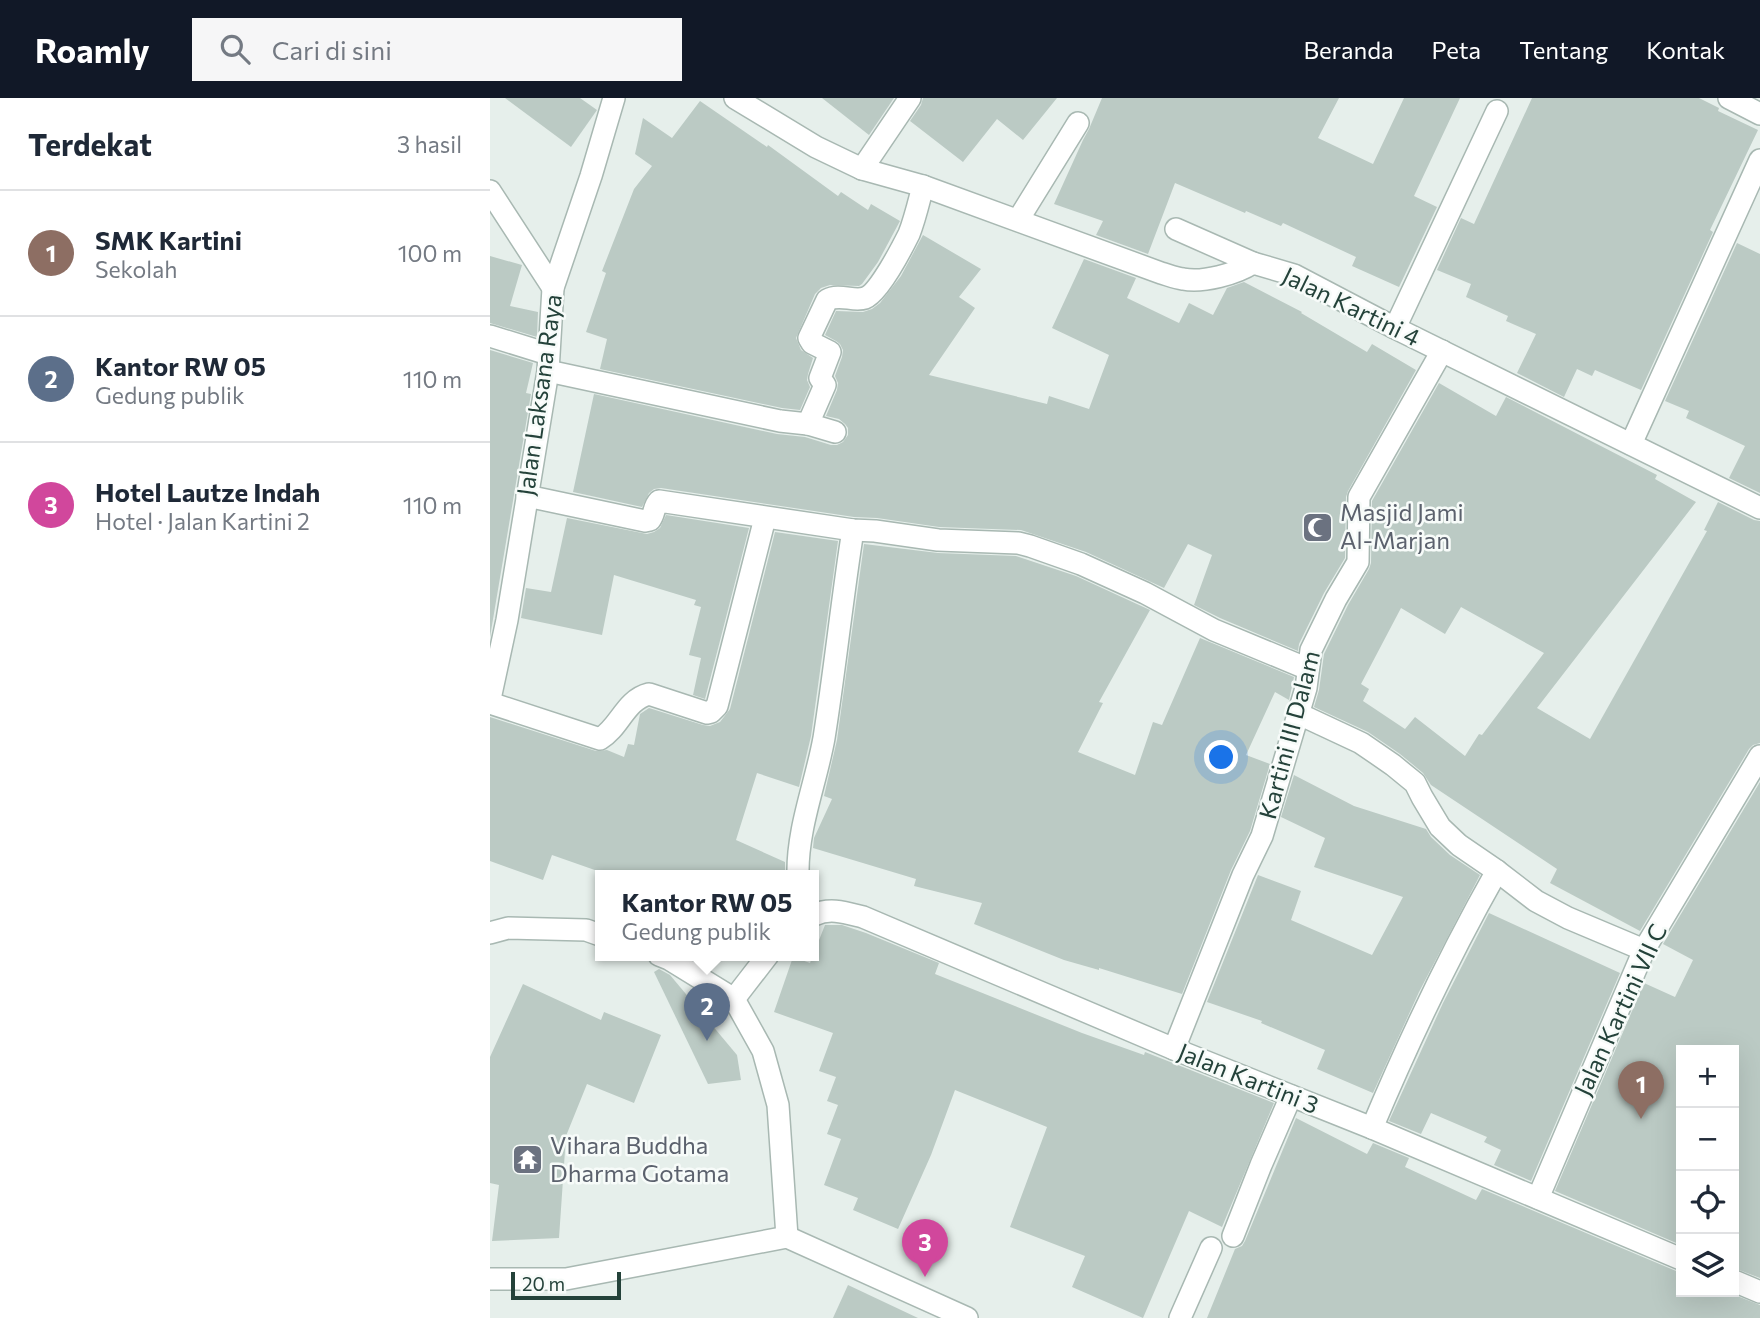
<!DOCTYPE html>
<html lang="id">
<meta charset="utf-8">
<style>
:root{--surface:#fff;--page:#f6f6f7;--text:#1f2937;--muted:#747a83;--line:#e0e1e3;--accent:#111827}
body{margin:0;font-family:Commissioner,sans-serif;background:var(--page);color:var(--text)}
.controls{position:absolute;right:21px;bottom:21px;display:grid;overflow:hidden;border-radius:0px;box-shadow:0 7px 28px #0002}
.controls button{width:63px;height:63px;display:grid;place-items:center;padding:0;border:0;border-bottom:2px solid var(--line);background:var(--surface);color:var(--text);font:35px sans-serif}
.scale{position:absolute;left:21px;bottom:18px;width:110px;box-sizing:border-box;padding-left:7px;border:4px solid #24423a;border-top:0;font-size:19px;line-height:24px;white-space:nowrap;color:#24423a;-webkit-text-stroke:5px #f7fbf9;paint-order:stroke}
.you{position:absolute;left:732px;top:660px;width:24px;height:24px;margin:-18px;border:5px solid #fff;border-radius:50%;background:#1a73e8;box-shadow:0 0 0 10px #1a73e833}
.badge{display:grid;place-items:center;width:46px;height:46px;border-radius:50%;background:var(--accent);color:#fff;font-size:23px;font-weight:700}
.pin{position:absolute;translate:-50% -58px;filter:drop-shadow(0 2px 4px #0008)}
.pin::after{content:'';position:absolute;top:37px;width:24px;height:21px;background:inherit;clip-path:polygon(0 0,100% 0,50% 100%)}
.popup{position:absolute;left:105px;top:772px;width:224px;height:91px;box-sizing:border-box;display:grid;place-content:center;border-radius:0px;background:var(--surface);filter:drop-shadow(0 2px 5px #0005);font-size:23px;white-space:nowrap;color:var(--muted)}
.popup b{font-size:26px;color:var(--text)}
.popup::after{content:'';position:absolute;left:50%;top:100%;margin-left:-14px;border:14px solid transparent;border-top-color:var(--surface)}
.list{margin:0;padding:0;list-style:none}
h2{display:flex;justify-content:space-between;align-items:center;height:91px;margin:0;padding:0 28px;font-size:30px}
h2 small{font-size:23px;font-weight:400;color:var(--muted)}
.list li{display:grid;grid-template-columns:46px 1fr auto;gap:21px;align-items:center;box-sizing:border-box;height:126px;padding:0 28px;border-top:2px solid var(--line)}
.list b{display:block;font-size:26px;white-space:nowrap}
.list p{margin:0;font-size:23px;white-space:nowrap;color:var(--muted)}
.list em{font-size:23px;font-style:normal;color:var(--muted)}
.icon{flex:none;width:38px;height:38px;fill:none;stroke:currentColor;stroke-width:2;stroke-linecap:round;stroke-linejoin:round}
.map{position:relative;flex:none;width:1270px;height:1220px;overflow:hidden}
header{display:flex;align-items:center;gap:42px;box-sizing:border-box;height:98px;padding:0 35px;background:var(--accent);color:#fff}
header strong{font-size:33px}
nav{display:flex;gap:38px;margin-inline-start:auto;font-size:24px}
.search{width:490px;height:63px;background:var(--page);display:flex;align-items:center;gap:18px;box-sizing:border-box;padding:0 24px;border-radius:0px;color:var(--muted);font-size:26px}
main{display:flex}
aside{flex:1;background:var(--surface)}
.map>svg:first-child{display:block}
.building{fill:#bbcac4;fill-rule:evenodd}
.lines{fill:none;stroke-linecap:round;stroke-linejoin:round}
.minor-casing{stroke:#a8b8b2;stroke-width:24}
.minor{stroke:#fff;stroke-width:21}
.labels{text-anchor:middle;stroke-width:5;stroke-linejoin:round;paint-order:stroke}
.street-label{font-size:24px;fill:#24423a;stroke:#f7fbf9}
.worship-label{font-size:24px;fill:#5b616d;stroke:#f7fbf9;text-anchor:start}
</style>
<header>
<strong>Roamly</strong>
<div class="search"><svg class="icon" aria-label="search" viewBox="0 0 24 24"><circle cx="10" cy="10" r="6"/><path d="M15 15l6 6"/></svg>Cari di sini</div>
<nav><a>Beranda</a><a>Peta</a><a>Tentang</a><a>Kontak</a></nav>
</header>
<main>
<aside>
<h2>Terdekat<small>3 hasil</small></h2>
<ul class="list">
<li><span class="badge" style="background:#8d6e63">1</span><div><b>SMK Kartini</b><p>Sekolah</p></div><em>100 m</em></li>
<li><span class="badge" style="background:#5c6f8a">2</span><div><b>Kantor RW 05</b><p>Gedung publik</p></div><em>110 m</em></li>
<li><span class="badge" style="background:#d1479c">3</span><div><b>Hotel Lautze Indah</b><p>Hotel · Jalan Kartini 2</p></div><em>110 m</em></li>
</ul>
</aside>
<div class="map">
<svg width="1270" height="1220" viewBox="0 0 1270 1220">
<rect width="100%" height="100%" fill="#e6efeb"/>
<g class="building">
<path d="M 15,0 L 90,0 L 107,12 L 81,49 Z"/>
<path d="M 332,0 L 404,0 L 379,37 Z"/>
<path d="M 433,0 L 567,0 L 533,42 L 507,21 L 473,64 L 420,23 L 431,7 Z"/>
<path d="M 612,0 L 849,0 L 828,40 L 883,66 L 914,0 L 970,0 L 924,98 L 947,109 L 909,189 L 862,168 L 866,159 L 793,125 L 791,128 L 756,113 L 755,115 L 685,85 L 658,156 L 606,137 L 613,123 L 564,106 L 593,42 L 599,31 Z"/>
<path d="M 1042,0 L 1209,0 L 1229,10 L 1228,13 L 1268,32 L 1220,132 L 1223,134 L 1151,292 L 1105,272 L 1102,278 L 1087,271 L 1074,299 L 1027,275 L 1046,236 L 1016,223 L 1018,218 L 976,199 L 981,186 L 947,172 L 971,120 L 984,126 Z"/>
<path d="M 210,3 L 277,49 L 278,47 L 348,98 L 351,94 L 378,112 L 381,106 L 410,123 L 388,164 L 372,186 L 369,188 L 340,187 L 331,190 L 325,196 L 306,240 L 311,252 L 323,260 L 318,276 L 317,282 L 320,289 L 310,312 L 292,310 L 110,271 L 117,241 L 96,234 L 116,175 L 112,173 L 144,91 L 162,68 L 145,56 L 153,20 L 182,40 Z"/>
<path d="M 433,137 L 491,171 L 469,199 L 485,210 L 439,277 L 557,306 L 559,298 L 599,311 L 619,257 L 562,230 L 594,161 L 646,180 L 637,200 L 689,225 L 699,205 L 723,217 L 737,190 L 754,184 L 812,214 L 811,215 L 877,254 L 882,246 L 926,272 L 858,393 L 856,399 L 855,460 L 834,495 L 809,546 L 808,553 L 730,520 L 704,507 L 722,457 L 698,446 L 674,490 L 596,454 L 531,432 L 449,429 L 387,420 L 364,419 L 171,390 L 164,391 L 159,395 L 152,409 L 83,394 L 104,296 L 287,336 L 315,339 L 341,347 L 347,347 L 353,344 L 358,337 L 358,330 L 355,326 L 349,321 L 336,318 L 347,292 L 348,285 L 345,278 L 352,259 L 353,252 L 350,246 L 346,243 L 335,237 L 346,213 L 373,214 L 382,211 L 390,205 L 411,178 Z"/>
<path d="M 1247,145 L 1270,156 L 1270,395 L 1239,380 L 1255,348 L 1196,320 L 1199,313 L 1175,303 Z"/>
<path d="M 0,158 L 32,167 L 20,208 L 48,214 L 47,239 L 0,225 Z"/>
<path d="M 0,252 L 43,265 L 36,295 L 41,296 L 0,539 Z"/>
<path d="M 949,285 L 1006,318 L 1016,299 L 1167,377 L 1165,381 L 1206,404 L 1047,610 L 1100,641 L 1217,433 L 1214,432 L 1228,404 L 1264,422 L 1270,423 L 1270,645 L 1263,647 L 1259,651 L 1150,833 L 1060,785 L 1067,771 L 941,687 L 933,675 L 910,656 L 878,634 L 824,609 L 829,592 L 834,556 L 858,507 L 879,471 L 881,465 L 882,403 ZM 971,509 L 1054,555 L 992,637 L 989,636 L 975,658 L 925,619 L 915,631 L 873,603 L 879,591 L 871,586 L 911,510 L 955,536 Z"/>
<path d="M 176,417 L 259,430 L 215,601 L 203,597 L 211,560 L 199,557 L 211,509 L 204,507 L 206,502 L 124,477 L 112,537 L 31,520 L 36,490 L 61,494 L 77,420 L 157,436 L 164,434 L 170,430 Z"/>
<path d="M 285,434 L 348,443 L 321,638 L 309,689 L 267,675 L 246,742 L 295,764 L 295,777 L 119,777 L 62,757 L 53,782 L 0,763 L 0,619 L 106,653 L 117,652 L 134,659 L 138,646 L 144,647 L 150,616 L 159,610 L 213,627 L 220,628 L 230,624 L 240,611 Z"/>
<path d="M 374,446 L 448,455 L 526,458 L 586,478 L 660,512 L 609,604 L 613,605 L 588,654 L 645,677 L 663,624 L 672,627 L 710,540 L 804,579 L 799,602 L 785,594 L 756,657 L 780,666 L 760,733 L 741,772 L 692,896 L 609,870 L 609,872 L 574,862 L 484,826 L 492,805 L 424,788 L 426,781 L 323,750 L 324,740 L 342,701 L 334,698 L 347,642 Z"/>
<path d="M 804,677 L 864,708 L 936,731 L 941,739 L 960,757 L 990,777 L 929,894 L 883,995 L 827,971 L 835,952 L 771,925 L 772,923 L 717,904 L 768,777 L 811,793 L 801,822 L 882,857 L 913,799 L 824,769 L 835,740 L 791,719 Z"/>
<path d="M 1270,684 L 1270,1180 L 1244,1170 L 1244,952 L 1191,952 L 1191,1147 L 1065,1093 L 1154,885 L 1185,899 L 1203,862 L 1173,846 Z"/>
<path d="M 999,815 L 1130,875 L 1041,1083 L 1004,1067 L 1011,1052 L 994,1044 L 997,1039 L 941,1015 L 931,1036 L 899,1023 L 953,905 Z"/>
<path d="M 335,827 L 352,827 L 376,835 L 449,865 L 445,876 L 592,935 L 654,957 L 655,954 L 784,1005 L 732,1129 L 699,1113 L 653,1220 L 582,1189 L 595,1158 L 520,1129 L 557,1029 L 465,992 L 441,1057 L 408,1131 L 363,1112 L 368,1100 L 334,1087 L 351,1041 L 337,1036 L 348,1007 L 337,1003 L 346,979 L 329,973 L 343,935 L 284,914 L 303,859 L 320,865 Z"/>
<path d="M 169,871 L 180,877 L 247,957 L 251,982 L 218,986 L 164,874 Z"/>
<path d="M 33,886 L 111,922 L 114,914 L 171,937 L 144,1005 L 97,986 L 76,1038 L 69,1140 L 2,1143 L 9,1087 L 0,1085 L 0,959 Z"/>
<path d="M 806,1020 L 877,1056 L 883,1045 L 919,1060 L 915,1069 L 986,1102 L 992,1091 L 1186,1173 L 1191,1174 L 1191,1194 L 1237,1194 L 1270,1207 L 1270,1220 L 717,1220 L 745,1151 L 752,1148 L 755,1143 Z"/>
<path d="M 358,1187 L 428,1220 L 343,1220 Z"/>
</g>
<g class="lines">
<defs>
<g id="minor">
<path d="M 245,0 L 326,49 L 372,71 L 433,88 L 671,175 C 678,177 686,180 693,181 C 713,185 746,176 763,165 L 804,177 L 905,230 L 1270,410"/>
<path d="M 1239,0 L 1270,16"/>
<path d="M 372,71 L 420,0"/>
<path d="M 0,93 L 63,190"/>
<path d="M 528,122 L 588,25"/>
<path d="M 686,131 L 763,165"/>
<path d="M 905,230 L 1007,13"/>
<path d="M 0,238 L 58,256"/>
<path d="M 58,273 L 290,323 L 318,326 L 345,334"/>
<path d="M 318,326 L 335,287 L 330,280 L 340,254 L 322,245 L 319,240 L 337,202 C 350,195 363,204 375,200 C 389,195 412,150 419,136 C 425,121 429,103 433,88"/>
<path d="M 1141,346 L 1270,62"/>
<path d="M 37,398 L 155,423 L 160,422 C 165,416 163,409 169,403 L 363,432 L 385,433 L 448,442 L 528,445 L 540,448 L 591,466 L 655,495 L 724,532 L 818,571"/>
<path d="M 0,601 L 17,522 L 58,273 L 63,190 L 101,78 L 124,0"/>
<path d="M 0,605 L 110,641 C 130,629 135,602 159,596 L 217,615 L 221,614 L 227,608 L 275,420"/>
<path d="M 809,616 L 871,645 L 903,667 L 925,685 L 932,699 L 950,729 L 969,747 L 1007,773 L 1046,803 L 1078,820 L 1154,852"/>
<path d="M 308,777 C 307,730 326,685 334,640 C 345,571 352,501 363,432"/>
<path d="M 324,817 C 340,809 357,815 373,819 L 684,951 L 882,1030 L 1191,1161"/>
<path d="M 0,835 L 18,830 L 96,832 L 110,837"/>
<path d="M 169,857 L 179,861 L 244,901 L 273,953 L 288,1007 L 297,1139"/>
<path d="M 244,901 L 278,857"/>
<path d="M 684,951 L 753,777 L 772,738 L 816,590 L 821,552 L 846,501 L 868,464 L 869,399 L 952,253"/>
<path d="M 882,1030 C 919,942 960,856 1007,773"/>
<path d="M 1048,1100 L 1154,852 L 1270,658"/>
<path d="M 743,1138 L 771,1067 L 801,998"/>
<path d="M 0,1181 L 76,1181 L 297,1139 L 477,1220"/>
<path d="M 1244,1183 L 1270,1194"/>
<path d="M 690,1220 L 721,1150"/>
</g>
</defs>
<use href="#minor" class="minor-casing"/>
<use href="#minor" class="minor"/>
</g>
<defs>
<symbol id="mosque-square" viewBox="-11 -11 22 22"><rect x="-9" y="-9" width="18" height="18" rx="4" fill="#6b7280" stroke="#f7fbf9"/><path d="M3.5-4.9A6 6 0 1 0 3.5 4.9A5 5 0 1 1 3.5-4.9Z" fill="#fff"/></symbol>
<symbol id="temple-square" viewBox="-11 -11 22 22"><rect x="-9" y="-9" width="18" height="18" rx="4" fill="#6b7280" stroke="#f7fbf9"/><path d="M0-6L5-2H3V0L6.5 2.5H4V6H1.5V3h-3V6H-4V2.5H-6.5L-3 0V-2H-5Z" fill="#fff"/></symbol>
</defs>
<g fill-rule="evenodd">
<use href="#mosque-square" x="810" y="412" width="35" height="35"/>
<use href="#temple-square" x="20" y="1044" width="35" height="35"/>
</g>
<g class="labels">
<g class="street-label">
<text transform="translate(861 209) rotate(26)" y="8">Jalan Kartini 4</text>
<text transform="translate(50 297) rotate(-82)" y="8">Jalan Laksana Raya</text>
<text transform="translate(800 637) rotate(-75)" y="8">Kartini III Dalam</text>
<text transform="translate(1131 912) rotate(-65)" y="8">Jalan Kartini VII C</text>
<text transform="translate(758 981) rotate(22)" y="8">Jalan Kartini 3</text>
</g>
<g class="worship-label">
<text x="850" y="423">Masjid Jami<tspan x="850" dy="28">Al-Marjan</tspan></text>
<text x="60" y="1056">Vihara Buddha<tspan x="60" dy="28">Dharma Gotama</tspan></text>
</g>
</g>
</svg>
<div class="controls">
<button>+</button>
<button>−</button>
<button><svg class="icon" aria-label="locate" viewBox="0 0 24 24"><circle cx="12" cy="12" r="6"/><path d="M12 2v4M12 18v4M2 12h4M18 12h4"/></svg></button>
<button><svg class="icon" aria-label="layers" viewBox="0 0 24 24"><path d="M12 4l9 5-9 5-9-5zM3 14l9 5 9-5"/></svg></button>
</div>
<div class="scale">20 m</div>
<div class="you"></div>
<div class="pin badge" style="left:1151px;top:1021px;background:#8d6e63">1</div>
<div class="pin badge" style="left:217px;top:943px;background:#5c6f8a">2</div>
<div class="popup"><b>Kantor RW 05</b>Gedung publik</div>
<div class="pin badge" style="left:435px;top:1179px;background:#d1479c">3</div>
</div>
</main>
